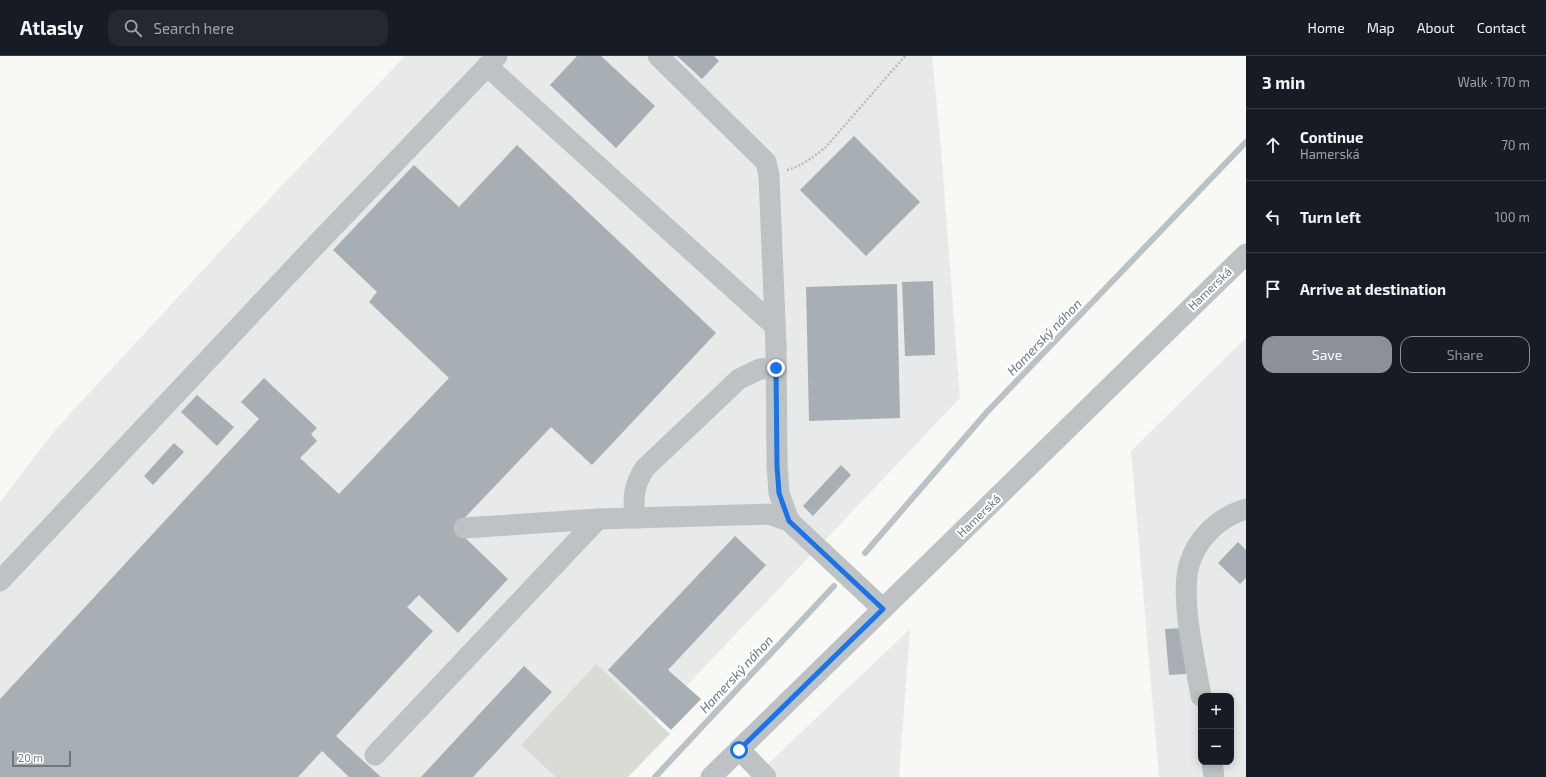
<!DOCTYPE html>
<meta charset="utf-8">
<style>
:root{--surface:#171b24;--page:#242831;--text:#f1f3f6;--muted:#9ea1a6;--line:#363941;--accent:#8c9099}
body{margin:0;font-family:"Exo 2",sans-serif;background:var(--page);color:var(--text)}
.controls{position:absolute;right:12px;bottom:12px;display:grid;overflow:hidden;border-radius:8px;box-shadow:0 2px 10px #0003}
.controls button{width:36px;height:36px;display:grid;place-items:center;padding:0;border:0;border-bottom:1px solid var(--line);background:var(--surface);color:var(--text);font:20px sans-serif}
.scale{position:absolute;left:12px;bottom:10px;width:59px;box-sizing:border-box;padding-left:4px;border:2px solid #6a7883;border-top:0;font-size:11px;line-height:14px;white-space:nowrap;color:#6a7883;-webkit-text-stroke:3px #fff;paint-order:stroke}
.stop{position:absolute;width:12px;height:12px;margin:-9px;border:3px solid #1a73e8;border-radius:50%;background:#fff}
.stop.end{background:#1a73e8;border-color:#fff;box-shadow:0 1px 4px #0008}
.list{margin:0;padding:0;list-style:none}
h2{display:flex;justify-content:space-between;align-items:center;height:52px;margin:0;padding:0 16px;font-size:17px}
h2 small{font-size:13px;font-weight:400;color:var(--muted)}
.list li{display:grid;grid-template-columns:26px 1fr auto;gap:12px;align-items:center;box-sizing:border-box;height:72px;padding:0 16px;border-top:1px solid var(--line)}
.list b{display:block;font-size:15px;white-space:nowrap}
.list p{margin:0;font-size:13px;white-space:nowrap;color:var(--muted)}
.list em{font-size:13px;font-style:normal;color:var(--muted)}
.actions{display:flex;gap:8px;padding:12px 16px}
.actions a{flex:1;padding:9px 0;border:1px solid var(--accent);border-radius:12px;text-align:center;font-size:14px;color:var(--accent)}
.actions .main{background:var(--accent);color:#fff}
.icon{flex:none;width:22px;height:22px;fill:none;stroke:currentColor;stroke-width:2;stroke-linecap:round;stroke-linejoin:round}
.map{position:relative;flex:none;width:1246px;height:721px;overflow:hidden}
header{display:flex;align-items:center;gap:24px;box-sizing:border-box;height:56px;padding:0 20px;background:var(--surface);border-bottom:1px solid var(--line)}
header strong{font-size:19px}
nav{display:flex;gap:22px;margin-inline-start:auto;font-size:14px}
.search{width:280px;height:36px;background:var(--page);display:flex;align-items:center;gap:10px;box-sizing:border-box;padding:0 14px;border-radius:12px;color:var(--muted);font-size:15px}
main{display:flex}
aside{flex:1;background:var(--surface)}
.map>svg:first-child{display:block}
.built{fill:#e8e9e9;fill-rule:evenodd}
.green{fill:#d8dcd5}
.lines{fill:none;stroke-linecap:round;stroke-linejoin:round}
.stream{stroke:#b9c3c7;stroke-width:6}
.building{fill:#a7aeb4}
.path{stroke:#b8bbbe;stroke-width:2.5;stroke-dasharray:2 2;stroke-linecap:butt}
.minor{stroke:#bdc2c5;stroke-width:21}
.route{stroke:#1a73e8;stroke-width:5}
.labels{text-anchor:middle;stroke-width:4;stroke-linejoin:round;paint-order:stroke}
.street-label{font-size:12px;fill:#6a7883;stroke:#fff}
.water-label{font-size:13px;font-style:italic;fill:#66787f;stroke:#fff}
</style>
<header>
<strong>Atlasly</strong>
<div class="search"><svg class="icon" aria-label="search" viewBox="0 0 24 24"><circle cx="10" cy="10" r="6"/><path d="M15 15l6 6"/></svg>Search here</div>
<nav><a>Home</a><a>Map</a><a>About</a><a>Contact</a></nav>
</header>
<main>
<div class="map">
<svg width="1246" height="721" viewBox="0 0 1246 721">
<rect width="100%" height="100%" fill="#f8f8f5"/>
<g class="built">
<path d="M 405,0 L 932,0 L 941,92 L 960,342 L 600,721 L 0,721 L 0,446 L 56,373 L 253,160 Z"/>
<path d="M 1246,282 L 1246,721 L 1159,721 L 1131,395 ZM 1201,640 L 1231,640 L 1231,706 L 1201,706 Z"/>
<path d="M 910,573 L 899,721 L 754,721 Z"/>
</g>
<path class="green" d="M 596,608 L 670,678 L 628,721 L 556,721 L 521,689 Z"/>
<g class="lines">
<g class="stream">
<path d="M 865,497 L 987,356 L 1246,86"/>
<path d="M 655,721 L 834,530"/>
</g>
</g>
<g class="building">
<path d="M 577,0 L 601,0 L 655,50 L 616,92 L 550,29 Z"/>
<path d="M 677,0 L 714,0 L 719,5 L 702,23 Z"/>
<path d="M 854,80 L 920,146 L 866,200 L 800,134 Z"/>
<path d="M 517,89 L 716,277 L 592,409 L 551,371 L 455,472 L 508,523 L 458,577 L 419,539 L 407,551 L 433,575 L 336,680 L 381,721 L 349,721 L 322,695 L 298,721 L 0,721 L 0,643 L 259,363 L 241,346 L 264,322 L 317,372 L 311,378 L 317,385 L 300,402 L 339,438 L 449,322 L 369,246 L 377,236 L 333,194 L 414,109 L 459,151 Z"/>
<path d="M 933,225 L 935,299 L 905,300 L 902,226 Z"/>
<path d="M 897,228 L 900,362 L 809,365 L 806,231 Z"/>
<path d="M 197,339 L 234,371 L 217,390 L 181,356 Z"/>
<path d="M 174,387 L 184,396 L 153,429 L 144,420 Z"/>
<path d="M 841,409 L 851,419 L 813,460 L 803,450 Z"/>
<path d="M 735,480 L 766,509 L 668,614 L 701,643 L 671,674 L 608,614 Z"/>
<path d="M 1238,486 L 1246,494 L 1246,522 L 1240,528 L 1218,507 Z"/>
<path d="M 1183,572 L 1186,618 L 1169,619 L 1165,573 Z"/>
<path d="M 524,610 L 552,636 L 473,721 L 421,721 Z"/>
</g>
<g class="lines">
<path class="path" d="M 787,114 C 802,110 813,101 825,92 L 905,0"/>
<g class="minor">
<path d="M 658,0 L 766,106 L 769,119 L 776,291 L 777,409 L 779,437 L 789,465"/>
<path d="M 487,10 L 775,270"/>
<path d="M 635,462 C 633,442 633,430 645,412 L 739,323 L 760,313 L 776,312"/>
<path d="M 464,472 L 598,463 L 769,458 L 789,465 L 883,553"/>
<path d="M 0,525 L 313,192 L 497,0"/>
<path d="M 1201,640 C 1195,605 1180,543 1189,509 C 1197,482 1219,461 1246,453"/>
<path d="M 739,693 L 766,721"/>
<path d="M 375,699 L 598,463"/>
<path d="M 1212,706 L 1214,721"/>
<path d="M 711,721 L 1246,198"/>
</g>
</g>
<g class="lines">
<path class="route" d="M 739,694 L 883,553 L 789,465 L 779,437 L 777,410 L 776,312"/>
</g>
<g class="labels">
<g class="street-label">
<text transform="translate(1210 233) rotate(-44)" y="4">Hamerská</text>
<text transform="translate(979 460) rotate(-44)" y="4">Hamerská</text>
</g>
<g class="water-label">
<text transform="translate(1044 281) rotate(-46)" y="5">Hamerský náhon</text>
<text transform="translate(736 618) rotate(-47)" y="5">Hamerský náhon</text>
</g>
</g>
</svg>
<div class="controls">
<button>+</button>
<button>−</button>
</div>
<div class="scale">20 m</div>
<div class="stop" style="left:739px;top:694px"></div>
<div class="stop end" style="left:776px;top:312px"></div>
</div>
<aside>
<h2>3 min<small>Walk · 170 m</small></h2>
<ul class="list">
<li><svg class="icon" aria-label="ahead" viewBox="0 0 24 24"><path d="M12 20V5M6 11l6-6 6 6"/></svg><div><b>Continue</b><p>Hamerská</p></div><em>70 m</em></li>
<li><svg class="icon" aria-label="left" viewBox="0 0 24 24"><path d="M17 20v-9H6M10 6l-5 5 5 5"/></svg><div><b>Turn left</b></div><em>100 m</em></li>
<li><svg class="icon" aria-label="arrive" viewBox="0 0 24 24"><path d="M6 21V4h12l-3 4 3 4H6"/></svg><div><b>Arrive at destination</b></div></li>
</ul>
<div class="actions"><a class="main">Save</a><a>Share</a></div>
</aside>
</main>
